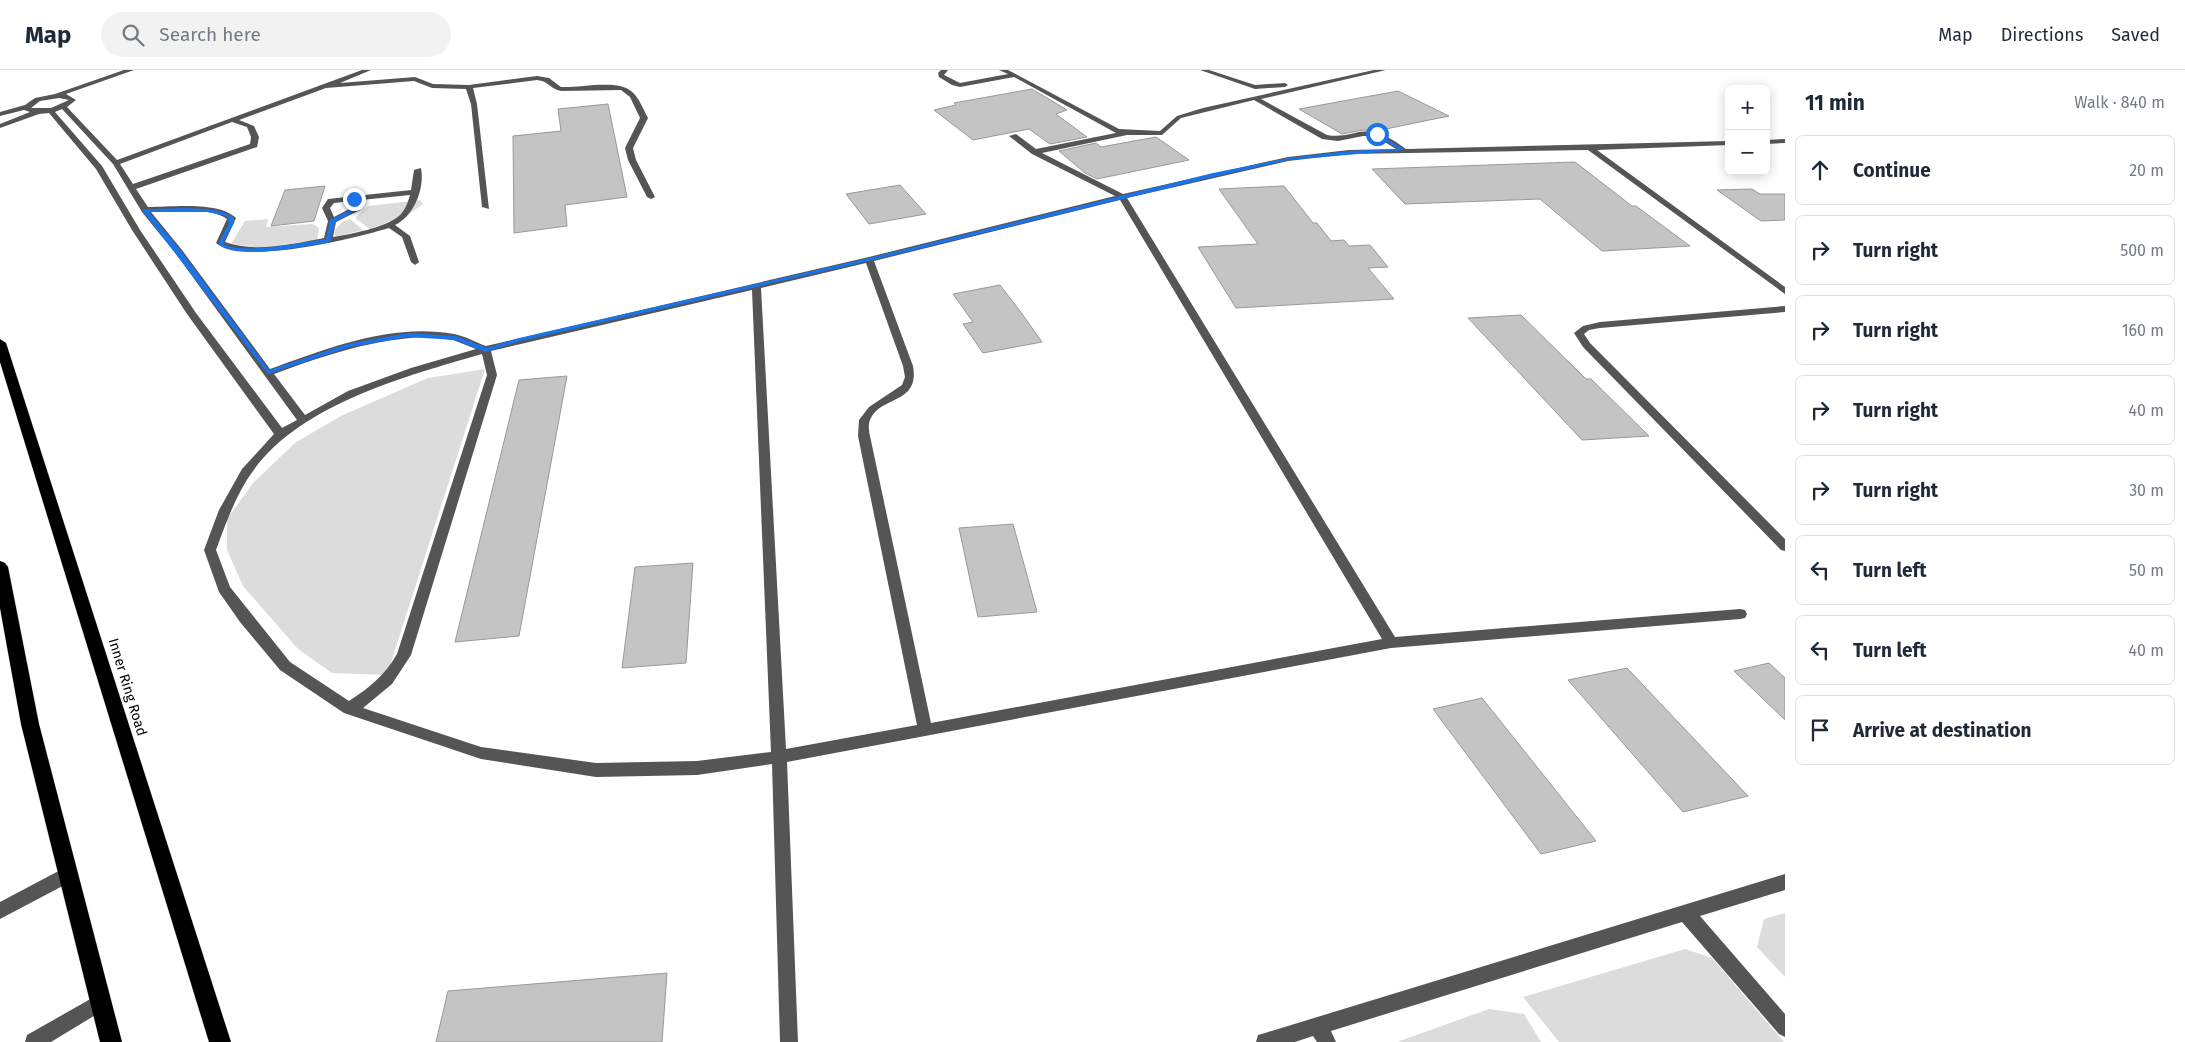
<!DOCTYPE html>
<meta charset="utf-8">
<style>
:root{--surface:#fff;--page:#f2f2f3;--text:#1f2937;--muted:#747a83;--line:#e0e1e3}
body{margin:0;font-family:"Fira Sans",sans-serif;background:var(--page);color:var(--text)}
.controls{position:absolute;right:15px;top:15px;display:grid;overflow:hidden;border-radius:8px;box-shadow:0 2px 12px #0003}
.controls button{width:45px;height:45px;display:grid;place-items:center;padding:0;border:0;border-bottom:1px solid var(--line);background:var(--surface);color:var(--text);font:25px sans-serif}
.stop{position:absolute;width:15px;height:15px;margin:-11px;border:4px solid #1a73e8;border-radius:50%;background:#fff}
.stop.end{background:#1a73e8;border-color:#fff;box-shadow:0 1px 5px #0008}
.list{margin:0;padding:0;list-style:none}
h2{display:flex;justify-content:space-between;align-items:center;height:65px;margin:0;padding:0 20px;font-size:21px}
h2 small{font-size:16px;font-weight:400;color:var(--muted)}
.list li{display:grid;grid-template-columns:32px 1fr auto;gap:15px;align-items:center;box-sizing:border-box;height:70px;margin:0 10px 10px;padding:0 10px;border:1px solid var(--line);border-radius:8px}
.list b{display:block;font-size:19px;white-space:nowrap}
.list em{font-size:16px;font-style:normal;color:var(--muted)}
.icon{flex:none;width:28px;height:28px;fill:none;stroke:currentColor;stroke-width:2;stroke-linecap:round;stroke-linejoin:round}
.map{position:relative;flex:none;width:1785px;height:972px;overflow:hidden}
header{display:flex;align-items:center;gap:30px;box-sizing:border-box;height:70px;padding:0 25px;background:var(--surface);border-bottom:1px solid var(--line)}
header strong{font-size:24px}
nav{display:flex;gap:28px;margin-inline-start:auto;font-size:18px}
.search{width:350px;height:45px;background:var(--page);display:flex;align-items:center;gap:12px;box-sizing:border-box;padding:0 18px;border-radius:28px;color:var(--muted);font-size:19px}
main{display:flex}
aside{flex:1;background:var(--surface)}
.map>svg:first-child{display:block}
.green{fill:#dcdcdc}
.building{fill:#c4c4c4;stroke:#999}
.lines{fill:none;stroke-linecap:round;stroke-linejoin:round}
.highway-casing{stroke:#dbdbdb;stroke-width:1}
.minor{fill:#555;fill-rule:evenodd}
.highway{fill:#000;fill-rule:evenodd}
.route{fill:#1a73e8}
.labels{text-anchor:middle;stroke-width:4;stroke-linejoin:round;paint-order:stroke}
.street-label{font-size:14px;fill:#000;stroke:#fff}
</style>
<header>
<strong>Map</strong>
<div class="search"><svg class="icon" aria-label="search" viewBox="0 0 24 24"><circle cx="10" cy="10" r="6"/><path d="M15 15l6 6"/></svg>Search here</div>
<nav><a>Map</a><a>Directions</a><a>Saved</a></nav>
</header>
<main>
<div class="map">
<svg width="1785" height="972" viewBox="0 0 1785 972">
<rect width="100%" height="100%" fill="#fff"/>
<g class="green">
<path d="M 420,130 L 423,134 L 409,144 L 370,159 L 355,148 L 368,136 Z"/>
<path d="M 268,149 L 266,157 L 313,154 L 319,158 L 317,172 L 269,179 L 231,174 L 245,151 Z"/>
<path d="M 350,149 L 363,160 L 335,167 L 335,160 L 342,152 Z"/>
<path d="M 485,299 L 387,605 L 332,603 L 298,579 L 243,516 L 227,480 L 227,449 L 253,413 L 296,372 L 343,345 L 428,308 Z"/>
<path d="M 1785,843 L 1785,907 L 1757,877 L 1764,849 Z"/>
<path d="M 1685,879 L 1712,888 L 1784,972 L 1559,972 L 1523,927 Z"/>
<path d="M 1489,939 L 1524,944 L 1541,972 L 1397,972 Z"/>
</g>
<g class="building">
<path d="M 1032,19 L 1067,40 L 1056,44 L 1087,67 L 1050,74 L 1029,59 L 973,70 L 934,40 L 956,35 L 954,33 Z"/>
<path d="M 1398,21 L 1449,46 L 1376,61 L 1363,60 L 1342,64 L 1299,39 Z"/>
<path d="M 608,34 L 627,127 L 565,135 L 567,156 L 514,163 L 513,66 L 561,61 L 558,39 Z"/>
<path d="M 1156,67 L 1189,90 L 1097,109 L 1085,103 L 1059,81 L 1096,73 L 1101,77 Z"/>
<path d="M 1575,92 L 1632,136 L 1636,136 L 1690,176 L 1602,181 L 1540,129 L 1405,134 L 1372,99 Z"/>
<path d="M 900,115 L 926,144 L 869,154 L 846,124 Z"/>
<path d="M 325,116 L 314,151 L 271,156 L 285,120 Z"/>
<path d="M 1284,116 L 1313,153 L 1317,153 L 1331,171 L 1344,170 L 1349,176 L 1370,175 L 1388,197 L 1368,198 L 1394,229 L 1236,238 L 1198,177 L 1258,174 L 1219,119 Z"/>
<path d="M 1752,119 L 1760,124 L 1785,124 L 1785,150 L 1761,151 L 1717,120 Z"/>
<path d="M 1000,215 L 1020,241 L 1042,272 L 983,283 L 963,254 L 973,252 L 953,224 Z"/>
<path d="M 1521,245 L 1586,309 L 1591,309 L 1649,366 L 1582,370 L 1468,248 Z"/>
<path d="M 567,306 L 519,566 L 455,572 L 519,310 Z"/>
<path d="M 1013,454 L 1037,542 L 978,547 L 959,458 Z"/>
<path d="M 693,493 L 686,593 L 622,598 L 635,497 Z"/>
<path d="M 1769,593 L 1785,608 L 1785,650 L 1734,601 Z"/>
<path d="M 1627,598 L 1748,726 L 1683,742 L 1568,610 Z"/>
<path d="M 1482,628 L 1596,771 L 1541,784 L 1433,639 Z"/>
<path d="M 667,903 L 662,972 L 436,972 L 448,921 Z"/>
</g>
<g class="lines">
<defs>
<g id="highway">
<path d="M 0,269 L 6,273 L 231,972 L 209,972 L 0,292 Z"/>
<path d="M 0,491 L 5,493 L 8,497 L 39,654 L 122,972 L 100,972 L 21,654 L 0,538 Z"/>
</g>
</defs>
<use href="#highway" class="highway-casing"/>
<g class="minor">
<path d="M 124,0 L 134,0 L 66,24 L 76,30 L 67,37 L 117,90 L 362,0 L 371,0 L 340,13 L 415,7 L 433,14 L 469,15 L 537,6 L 549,8 L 561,17 C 579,18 618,9 631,21 C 639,27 643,39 648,48 L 633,78 L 636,90 L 655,127 L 651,129 L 647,127 L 628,90 L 625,78 L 640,48 L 630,27 L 621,20 L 561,21 C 550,19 549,11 537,10 L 473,18 L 477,34 L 489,139 L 482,137 L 471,34 L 466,19 L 432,18 L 414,11 L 326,18 L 239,50 L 254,56 L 259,67 L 257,77 L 136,119 L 148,137 C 171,137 219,131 236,148 L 225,172 C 254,183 294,174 324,168 L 328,151 L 322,138 L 328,129 L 411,120 L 414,100 L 421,98 C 425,118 414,146 395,155 L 410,166 L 419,192 L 415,195 L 411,192 L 402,167 L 389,158 C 356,168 243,196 216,173 L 227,149 C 207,136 174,142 151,142 L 182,180 L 270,299 C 329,278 391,253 454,264 C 465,266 475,272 486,276 L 869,187 L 1115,126 L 1032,84 L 1009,66 L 1016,64 L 1036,79 L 1116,63 L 1014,7 L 960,17 L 952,15 L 939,7 L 938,3 L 941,0 L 948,0 L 944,5 L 960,13 L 1008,4 L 999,0 L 1008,0 L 1119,59 L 1160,61 L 1177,46 L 1203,38 L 1374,0 L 1386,0 L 1261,29 L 1327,65 C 1337,67 1346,65 1355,63 C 1376,58 1389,67 1406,79 L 1729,71 L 1729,75 L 1597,80 L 1785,217 L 1785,224 L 1588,80 L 1349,84 L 1288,91 L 1127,128 L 1395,567 L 1740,539 L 1745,540 L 1747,544 L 1745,548 L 1740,549 L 1391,578 L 787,692 L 798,972 L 780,972 L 772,694 L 697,705 L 596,707 L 481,689 L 344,643 L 280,600 L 240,552 L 219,522 L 204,480 L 219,440 L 242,399 L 274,364 L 187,244 L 132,160 L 96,99 L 49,43 L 39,44 L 0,58 L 0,54 L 30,42 L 24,40 L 0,46 L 0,42 L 25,35 L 35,28 L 55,24 ZM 59,28 L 69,30 L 51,38 L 31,38 L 40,31 ZM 1254,30 L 1322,69 L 1338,71 L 1363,66 L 1375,66 L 1396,79 L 1349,80 L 1288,87 L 1123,124 L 1042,83 L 1127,65 L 1162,65 L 1181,48 ZM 62,39 L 113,94 L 142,142 L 176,184 L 297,350 L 282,358 L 196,243 L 140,160 L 102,96 L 55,42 ZM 232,52 L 247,57 L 251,67 L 250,74 L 133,114 L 120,94 ZM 410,125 C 408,132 405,141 399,146 C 384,158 351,164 333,167 L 336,152 L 360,140 L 363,133 L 361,130 ZM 1120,130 L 1382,569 L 931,653 L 870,366 C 869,362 868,354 870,350 C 880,325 920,335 913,296 L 874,191 ZM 352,131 L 355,134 L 353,137 L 334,147 L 330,138 L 334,133 ZM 866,193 L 903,296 L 905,307 L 902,315 L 869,337 L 859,350 L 858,366 L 917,655 L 786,679 L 761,218 ZM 752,220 L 771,682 L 697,691 L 596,693 L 481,677 L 363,638 L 392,614 L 411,585 L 497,305 L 491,281 ZM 430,267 L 453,270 L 476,279 L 411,298 L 348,321 L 305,345 L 274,304 C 326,285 375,268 430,267 ZM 482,284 L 487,305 L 397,584 C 385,605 369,618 349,631 L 290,592 L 230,517 L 216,480 C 226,453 236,424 253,401 C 301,334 406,306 482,284 Z"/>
<path d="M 1200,0 L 1209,0 L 1255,15 L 1285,13 L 1288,15 L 1285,17 L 1255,19 Z"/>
<path d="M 1785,69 L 1785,73 L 1766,74 L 1766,70 Z"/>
<path d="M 1785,236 L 1785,242 L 1600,258 L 1589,260 L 1584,264 L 1590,273 L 1785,469 L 1785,481 L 1781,480 L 1583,277 L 1574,263 L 1583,256 L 1600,252 Z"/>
<path d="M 68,796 L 74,798 L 76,804 L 74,810 L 0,849 L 0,832 Z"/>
<path d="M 1785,804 L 1785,820 L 1700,846 L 1785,944 L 1785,967 L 1779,964 L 1682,852 L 1331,961 L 1336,972 L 1317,972 L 1313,966 L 1295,972 L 1256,972 L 1258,965 L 1265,963 Z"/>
<path d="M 101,923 L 107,926 L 110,932 L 107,938 L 51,972 L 25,972 L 27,965 Z"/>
</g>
<use href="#highway" class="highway"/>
</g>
<path class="route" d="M 1377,63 L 1405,80 L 1288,90 L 1213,107 L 869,191 L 517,272 L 486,282 L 455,270 L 408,267 L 350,277 L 268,304 L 142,140 L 145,139 C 165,139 222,134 234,148 L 234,153 L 223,173 C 237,186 306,172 326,169 L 330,150 L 355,137 L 356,133 L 352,128 L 361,132 L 359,139 L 335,152 L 330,172 C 307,176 235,191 218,174 L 229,153 L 227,146 L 207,142 L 149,142 L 181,181 L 269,300 L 347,274 L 408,263 L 456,266 L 487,278 L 515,269 L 869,188 L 1213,103 L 1288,88 L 1349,81 L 1398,79 L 1375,65 Z"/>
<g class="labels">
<g class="street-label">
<text transform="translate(128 617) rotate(73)" y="5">Inner Ring Road</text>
</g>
</g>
</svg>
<div class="controls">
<button>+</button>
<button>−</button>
</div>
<div class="stop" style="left:1377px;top:64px"></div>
<div class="stop end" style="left:354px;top:129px"></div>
</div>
<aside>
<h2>11 min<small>Walk · 840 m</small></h2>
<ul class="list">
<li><svg class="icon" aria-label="ahead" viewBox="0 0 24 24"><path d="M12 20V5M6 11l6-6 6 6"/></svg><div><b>Continue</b></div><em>20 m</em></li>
<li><svg class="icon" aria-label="right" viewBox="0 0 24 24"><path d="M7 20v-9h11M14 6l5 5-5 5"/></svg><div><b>Turn right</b></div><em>500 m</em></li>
<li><svg class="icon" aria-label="right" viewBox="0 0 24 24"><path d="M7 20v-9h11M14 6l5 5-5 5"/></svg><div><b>Turn right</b></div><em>160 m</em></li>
<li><svg class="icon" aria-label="right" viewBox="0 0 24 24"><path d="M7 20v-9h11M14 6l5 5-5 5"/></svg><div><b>Turn right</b></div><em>40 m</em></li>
<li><svg class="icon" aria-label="right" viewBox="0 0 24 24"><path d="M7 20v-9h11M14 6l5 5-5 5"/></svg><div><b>Turn right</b></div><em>30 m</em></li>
<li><svg class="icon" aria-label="left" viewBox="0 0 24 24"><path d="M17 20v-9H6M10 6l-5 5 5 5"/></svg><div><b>Turn left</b></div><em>50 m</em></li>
<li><svg class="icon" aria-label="left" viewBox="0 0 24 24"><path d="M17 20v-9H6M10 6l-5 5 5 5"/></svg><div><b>Turn left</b></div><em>40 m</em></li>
<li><svg class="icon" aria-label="arrive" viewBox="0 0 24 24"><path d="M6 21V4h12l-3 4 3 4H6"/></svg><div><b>Arrive at destination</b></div></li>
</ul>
</aside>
</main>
